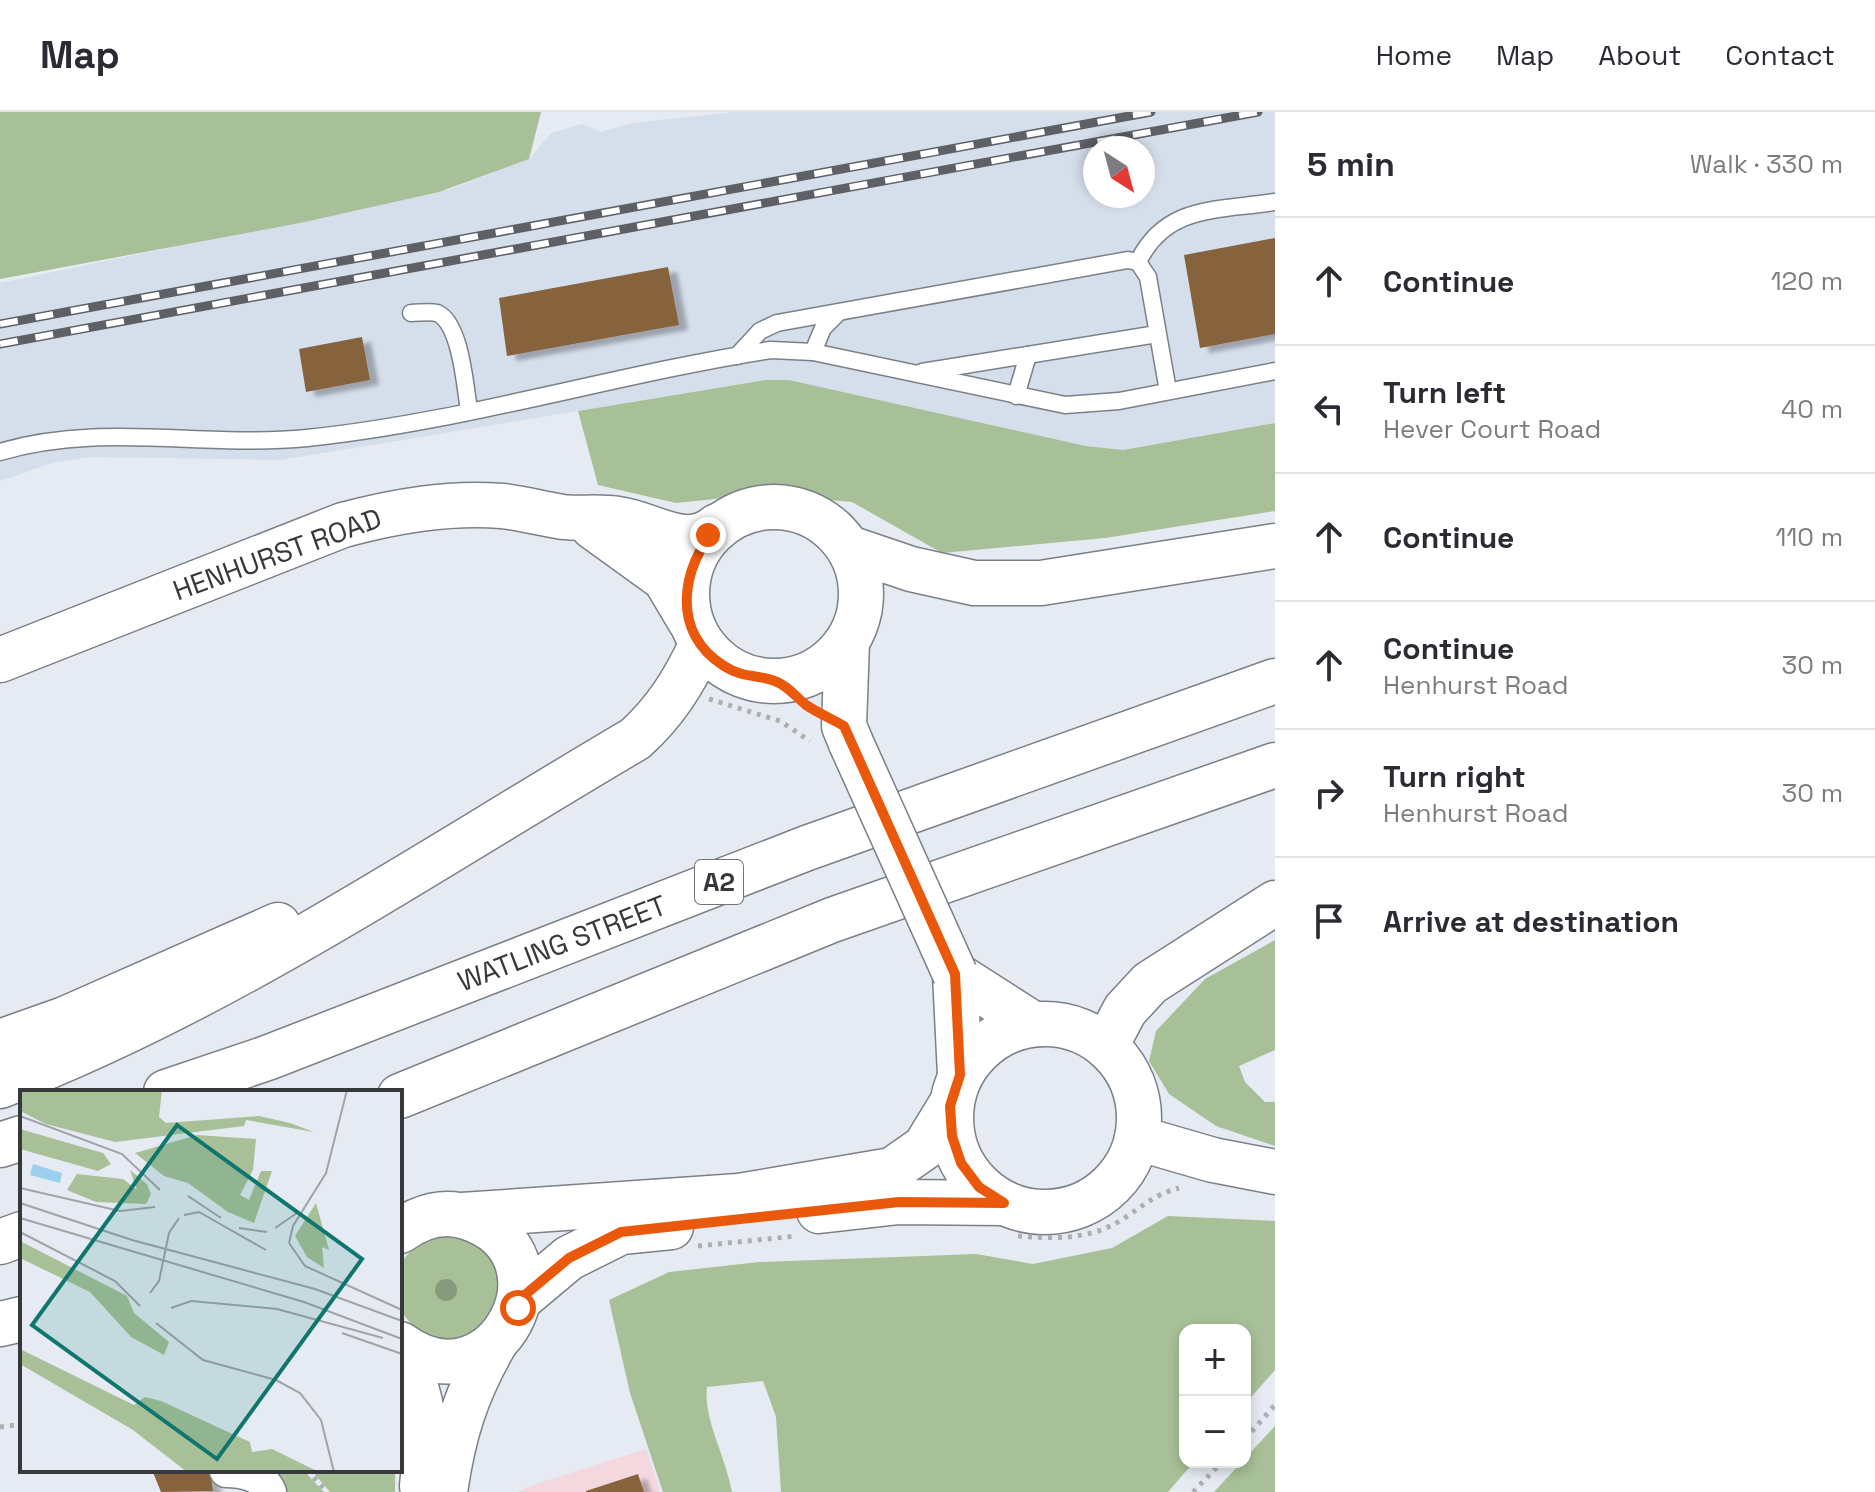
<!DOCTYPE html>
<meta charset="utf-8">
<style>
:root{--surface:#fff;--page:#f7f7f7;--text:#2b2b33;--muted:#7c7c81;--line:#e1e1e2}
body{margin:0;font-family:"Space Grotesk",sans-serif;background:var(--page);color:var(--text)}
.controls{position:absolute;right:24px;bottom:24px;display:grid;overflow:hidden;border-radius:16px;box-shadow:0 4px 12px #0003}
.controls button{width:72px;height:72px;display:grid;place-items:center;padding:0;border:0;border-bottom:2px solid var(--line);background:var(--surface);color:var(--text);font:40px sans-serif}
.compass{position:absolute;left:1083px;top:24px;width:72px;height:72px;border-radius:50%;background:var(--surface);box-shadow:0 4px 12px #0003;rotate:144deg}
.stop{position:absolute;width:24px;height:24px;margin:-18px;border:6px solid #ea580c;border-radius:50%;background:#fff}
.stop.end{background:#ea580c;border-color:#fff;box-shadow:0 2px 8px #0008}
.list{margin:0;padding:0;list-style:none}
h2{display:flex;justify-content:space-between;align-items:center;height:104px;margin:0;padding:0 32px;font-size:34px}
h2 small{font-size:26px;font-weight:400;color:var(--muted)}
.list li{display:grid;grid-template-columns:52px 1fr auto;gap:24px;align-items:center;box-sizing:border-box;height:128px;padding:0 32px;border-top:2px solid var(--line)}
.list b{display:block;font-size:30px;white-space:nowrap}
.list p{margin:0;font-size:26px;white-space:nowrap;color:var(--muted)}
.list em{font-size:26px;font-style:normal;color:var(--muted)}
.icon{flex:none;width:44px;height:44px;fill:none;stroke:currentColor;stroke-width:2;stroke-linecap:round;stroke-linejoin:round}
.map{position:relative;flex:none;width:1275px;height:1380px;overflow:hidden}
header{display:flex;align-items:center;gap:48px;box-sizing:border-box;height:112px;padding:0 40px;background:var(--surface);border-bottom:2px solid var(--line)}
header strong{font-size:38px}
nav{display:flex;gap:44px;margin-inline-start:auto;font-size:28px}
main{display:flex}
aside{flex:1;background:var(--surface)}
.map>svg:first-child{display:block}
.built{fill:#d5deeb;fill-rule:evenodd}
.industrial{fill:#f3d9df}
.green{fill:#a7c097}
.building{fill:#87633d;filter:url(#shadow)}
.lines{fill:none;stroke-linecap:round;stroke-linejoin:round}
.lane-casing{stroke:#7b8087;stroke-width:19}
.street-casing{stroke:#7b8087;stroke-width:35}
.secondary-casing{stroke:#7b8087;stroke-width:47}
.highway-casing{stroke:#7b8087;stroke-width:47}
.path{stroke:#abafb5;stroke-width:5;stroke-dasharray:4 6;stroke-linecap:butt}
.lane{stroke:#fff;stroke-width:16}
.street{stroke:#fff;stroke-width:32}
.secondary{stroke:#fff;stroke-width:44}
.highway{stroke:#fff;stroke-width:44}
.rail-casing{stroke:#5d6064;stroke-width:9}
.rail{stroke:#fff;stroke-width:6;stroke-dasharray:18;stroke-linecap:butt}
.secondary-bridge-casing{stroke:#7b8087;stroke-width:47;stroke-linecap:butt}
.secondary-bridge{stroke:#fff;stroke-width:44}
.tree{fill:#869b7b}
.route{stroke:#ea580c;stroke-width:10}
.labels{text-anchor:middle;stroke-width:8;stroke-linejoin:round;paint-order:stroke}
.shield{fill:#fff;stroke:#727476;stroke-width:2}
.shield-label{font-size:26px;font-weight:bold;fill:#36383b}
.street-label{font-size:28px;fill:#36383b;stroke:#fff}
.inset-road{fill:none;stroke:#a0a3a9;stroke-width:2}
.view{fill:#0f766e;fill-opacity:0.15;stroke:#0f766e;stroke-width:4}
.inset-edge{fill:none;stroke:#36383b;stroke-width:4}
</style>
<header>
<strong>Map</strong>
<nav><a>Home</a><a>Map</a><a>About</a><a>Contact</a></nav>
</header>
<main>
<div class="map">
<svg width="1275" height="1380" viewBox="0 0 1275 1380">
<defs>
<filter id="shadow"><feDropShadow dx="9" dy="5" stdDeviation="2" flood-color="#0004"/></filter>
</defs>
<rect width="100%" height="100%" fill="#e6ebf3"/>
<path class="built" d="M 735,0 L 1275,0 L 1275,311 L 1123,338 L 1086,334 L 765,268 L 281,348 L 92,345 L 52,351 L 0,369 L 0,171 L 448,78 L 529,47 L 551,21 L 582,12 L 601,20 L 633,11 ZM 1095,36 L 1143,36 L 1143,84 L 1095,84 Z"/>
<path class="industrial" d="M 646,1337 L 660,1380 L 517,1380 L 533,1373 Z"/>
<g class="green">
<path d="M 0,0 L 541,0 L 529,47 L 439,80 L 300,111 L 0,167 Z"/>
<path d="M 765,268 L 789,268 L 1086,334 L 1123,338 L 1275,311 L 1275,399 L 1105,426 L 942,441 L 852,390 L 763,382 L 676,391 L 598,373 L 578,299 Z"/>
<path d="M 1275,828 L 1275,938 L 1239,954 L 1245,970 L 1265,990 L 1275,990 L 1275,1034 L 1216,1014 L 1169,982 L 1149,949 L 1156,919 L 1205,867 Z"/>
<path d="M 1168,1104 L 1275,1109 L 1275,1258 L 1245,1292 L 1245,1218 L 1185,1218 L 1185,1350 L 1194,1350 L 1168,1380 L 781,1380 L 776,1305 L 763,1269 L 707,1275 C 703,1307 726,1345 732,1380 L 663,1380 L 630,1281 L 609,1188 L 669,1160 L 759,1150 L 976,1142 L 1033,1152 L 1112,1136 Z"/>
<circle cx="448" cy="1175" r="52"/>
<path d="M 1275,1314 L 1275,1380 L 1214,1380 Z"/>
<path d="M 268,1358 L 303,1358 L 324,1380 L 278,1380 Z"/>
<path d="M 311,1358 L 395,1358 L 395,1380 L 330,1380 Z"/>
</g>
<g class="building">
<path d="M 1275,126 L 1275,222 L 1200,236 L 1184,143 Z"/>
<path d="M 668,155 L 679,213 L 507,244 L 499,186 Z"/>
<path d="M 362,225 L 370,268 L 306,280 L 299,237 Z"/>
<path d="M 152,1358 L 210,1358 L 213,1379 L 161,1380 Z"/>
<path d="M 638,1362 L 644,1380 L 586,1380 L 586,1379 Z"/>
</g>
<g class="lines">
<defs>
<g id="lane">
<path d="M 1138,150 C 1166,92 1218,99 1275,90"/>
<path d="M 411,201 C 419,201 430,199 437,201 C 461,211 465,275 469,298"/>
<path d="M 813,240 L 823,216 L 839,200"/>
<path d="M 737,244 L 760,219 L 777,211 L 1128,148 L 1138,150 L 1148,165 L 1168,279"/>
<path d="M 922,260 L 1157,222"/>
<path d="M 1016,284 L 1028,243"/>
<path d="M 0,340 C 101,310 204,336 307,326 C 463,310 616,262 771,238 L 813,240 L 1065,293 L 1119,289 L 1275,259"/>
</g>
<path id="street" d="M 226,1359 C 242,1359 263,1363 270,1380"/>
<g id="secondary">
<circle cx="774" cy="482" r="87"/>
<path d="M 593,415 L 665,467 L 690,509"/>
<path d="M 847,530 L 844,614 L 851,631"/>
<path d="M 0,548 L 343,413 C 396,399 447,390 502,394 C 522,396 542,402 563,405 C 581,407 600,404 618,407 C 652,411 686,441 717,414"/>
<path d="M 955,862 L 960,963"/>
<path d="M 955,862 L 1033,912"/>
<circle cx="1045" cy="1006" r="94"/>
<path d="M 1137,1026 L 1213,1048 L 1275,1060"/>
<path d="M 819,1099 L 899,1090 L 1004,1091"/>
<path d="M 462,1103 L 739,1084 L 892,1058 L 925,1035 L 950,994"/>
<path d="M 400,1119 C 421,1104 445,1097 469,1106 C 577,1143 495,1302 400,1232"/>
<path d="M 520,1187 L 569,1146 L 621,1120 L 671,1115"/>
<path d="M 400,1239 C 425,1283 428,1325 422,1374"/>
<path d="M 445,1380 C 453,1323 466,1281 495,1231"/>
</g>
<g id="highway">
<path d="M 849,436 L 911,457 L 974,471 L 1041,471 L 1275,434"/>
<path d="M 0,930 L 65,907 L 278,813"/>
<path d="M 1106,934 L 1125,898 L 1150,871 L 1275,791"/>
<path d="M 0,974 C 226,887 427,749 635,627 C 665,600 684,570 701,533"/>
<path d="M 166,980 L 267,946 L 807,736 L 1275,569"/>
<path d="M 400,984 L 832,808 L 1275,653"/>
<path d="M 0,1033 L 22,1026"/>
<path d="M 0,1130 L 22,1122"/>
<path d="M 0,1212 L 22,1207"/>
</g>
</defs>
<use href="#lane" class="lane-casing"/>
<use href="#street" class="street-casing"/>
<use href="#secondary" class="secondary-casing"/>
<use href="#highway" class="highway-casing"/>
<g class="path">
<path d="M 709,587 L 780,609 L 810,629"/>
<path d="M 1018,1124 C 1055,1127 1091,1128 1123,1107 C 1143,1094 1155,1082 1179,1076"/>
<path d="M 698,1134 L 796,1124"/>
<path d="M 0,1315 L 22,1312"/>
<path d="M 1245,1327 L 1275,1293"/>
<path d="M 307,1358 L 327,1380"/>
<path d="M 1193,1380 L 1222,1350"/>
</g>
<use href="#lane" class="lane"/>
<use href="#street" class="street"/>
<use href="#secondary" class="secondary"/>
<use href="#highway" class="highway"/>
<defs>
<g id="rail">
<path d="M 0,212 L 1151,0"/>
<path d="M 0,232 L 1258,0"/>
</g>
</defs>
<use href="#rail" class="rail-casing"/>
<use href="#rail" class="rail"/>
<defs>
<path id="secondary-bridge" d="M 851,631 L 955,862"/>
</defs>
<use href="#secondary-bridge" class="secondary-bridge-casing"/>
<use href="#secondary-bridge" class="secondary-bridge"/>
</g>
<circle class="tree" cx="446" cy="1178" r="11"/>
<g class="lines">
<path class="route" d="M 518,1196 L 520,1187 L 569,1146 L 621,1120 L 899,1090 L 1004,1091 L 979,1075 L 961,1051 L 952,1024 L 950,994 L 960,963 L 955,862 L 844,614 C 832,607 818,601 806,593 C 797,586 788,574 777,570 C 760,562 744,567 724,554 C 670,520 681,456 717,414 L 708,423"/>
</g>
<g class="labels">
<rect class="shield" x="695" y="748" width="48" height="44" rx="6"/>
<g class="shield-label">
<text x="719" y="779">A2</text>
</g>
<g class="street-label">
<text transform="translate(277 442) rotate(-20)" y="10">HENHURST ROAD</text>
<text transform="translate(562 831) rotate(-21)" y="10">WATLING STREET</text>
</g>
</g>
<g transform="translate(20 978)">
<rect width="382" height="382" fill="#e6ebf3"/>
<path d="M 0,0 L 142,0 L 139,27 L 146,33 L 239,26 L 270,33 L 294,42 L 226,30 L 224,36 L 95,52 L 26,34 L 0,21 ZM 0,39 L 83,63 L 91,74 L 78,81 L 0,59 ZM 177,45 L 236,49 L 233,80 L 220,105 L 229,110 L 241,81 L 252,81 L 234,133 L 208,122 L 168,93 L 144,86 L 115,63 ZM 110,80 L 127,94 L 131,104 L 126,114 L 76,112 L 47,100 L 57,84 L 103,89 L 117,100 ZM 296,113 L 309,160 L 302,157 L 304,178 L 287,167 L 275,146 ZM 0,151 L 107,206 L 114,223 L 149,252 L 144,265 L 111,247 L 70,202 L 0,168 ZM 0,259 L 114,315 L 125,307 L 141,311 L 230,352 L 232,362 L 252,359 L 299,382 L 167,382 L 113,340 L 0,274 Z" fill="#a7c097"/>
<path d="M 13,74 L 42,83 L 40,93 L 10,85 Z" fill="#9ccef0"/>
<path class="inset-road" d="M 0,26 L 102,64 L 140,100M 0,98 L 100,121 L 135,117M 168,106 L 201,128M 0,113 L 112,150 L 295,199 L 382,231M 164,125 L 179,122 L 246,160M 0,128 L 284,212 L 382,249M 219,138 L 247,142M 255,138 L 277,123M 0,142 L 95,191 L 120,216M 269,153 L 273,136 L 306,83 L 327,0M 269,153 L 285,176 L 382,220M 130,203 L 139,191 L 149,143 L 159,128M 151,218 L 171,211 L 257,219 L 363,248M 136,233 L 183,270 L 256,290 L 280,303 L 301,330 L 314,382M 322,243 L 382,264"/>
<path class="view" d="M 157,35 L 342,169 L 197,369 L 12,235 Z"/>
<rect width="382" height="382" class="inset-edge"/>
</g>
</svg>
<div class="controls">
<button>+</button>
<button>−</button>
</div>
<svg class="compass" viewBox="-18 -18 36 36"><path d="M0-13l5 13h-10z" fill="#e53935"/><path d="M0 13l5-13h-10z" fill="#7c7c81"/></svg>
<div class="stop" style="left:518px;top:1196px"></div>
<div class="stop end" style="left:708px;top:423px"></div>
</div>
<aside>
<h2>5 min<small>Walk · 330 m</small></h2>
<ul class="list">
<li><svg class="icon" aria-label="ahead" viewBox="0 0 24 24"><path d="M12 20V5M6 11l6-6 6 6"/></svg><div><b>Continue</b></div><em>120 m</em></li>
<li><svg class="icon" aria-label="left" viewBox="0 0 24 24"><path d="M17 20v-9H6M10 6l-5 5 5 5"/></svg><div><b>Turn left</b><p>Hever Court Road</p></div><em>40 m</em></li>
<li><svg class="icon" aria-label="ahead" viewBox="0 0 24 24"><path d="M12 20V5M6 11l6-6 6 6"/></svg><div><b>Continue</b></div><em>110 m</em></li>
<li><svg class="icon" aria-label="ahead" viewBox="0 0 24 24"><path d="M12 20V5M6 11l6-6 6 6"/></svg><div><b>Continue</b><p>Henhurst Road</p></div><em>30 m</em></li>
<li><svg class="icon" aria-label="right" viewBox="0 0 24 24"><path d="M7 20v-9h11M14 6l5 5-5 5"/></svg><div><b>Turn right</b><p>Henhurst Road</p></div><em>30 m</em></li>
<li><svg class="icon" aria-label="arrive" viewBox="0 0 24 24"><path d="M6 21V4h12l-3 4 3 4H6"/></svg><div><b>Arrive at destination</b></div></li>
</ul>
</aside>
</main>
